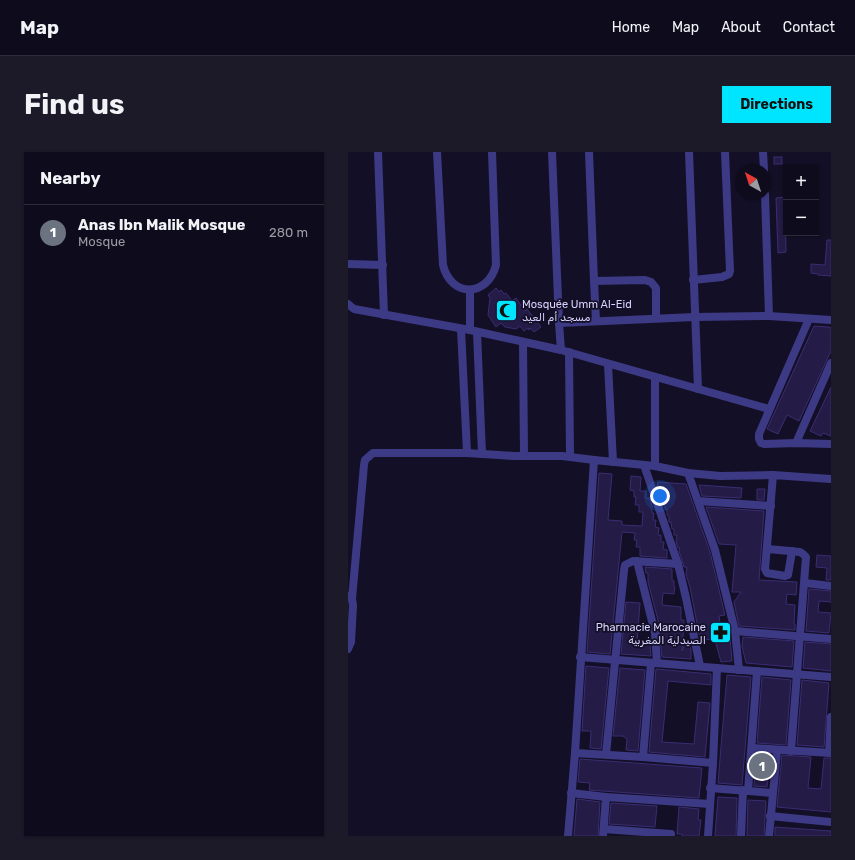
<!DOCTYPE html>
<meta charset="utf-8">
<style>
:root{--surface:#0e0b1c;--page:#1c1929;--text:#f1f3f6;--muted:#9b9ba3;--line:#2e2b3b;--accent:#00e5ff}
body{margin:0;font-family:Rubik,Vazirmatn,sans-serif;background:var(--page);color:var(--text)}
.controls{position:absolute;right:12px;top:12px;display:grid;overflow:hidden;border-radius:0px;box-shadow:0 1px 3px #0004}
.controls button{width:36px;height:36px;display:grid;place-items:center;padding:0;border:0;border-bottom:1px solid var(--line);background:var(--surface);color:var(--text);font:20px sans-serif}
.compass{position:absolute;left:387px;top:12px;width:36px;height:36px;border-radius:50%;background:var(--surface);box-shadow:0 1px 3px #0004;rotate:321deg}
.you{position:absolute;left:312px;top:344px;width:14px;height:14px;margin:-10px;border:3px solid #fff;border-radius:50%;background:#1a73e8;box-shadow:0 0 0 6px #1a73e833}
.badge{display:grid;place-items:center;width:26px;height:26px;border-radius:50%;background:var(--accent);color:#fff;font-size:13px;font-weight:700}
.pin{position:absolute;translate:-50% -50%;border:2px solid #fff;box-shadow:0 1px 4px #0006}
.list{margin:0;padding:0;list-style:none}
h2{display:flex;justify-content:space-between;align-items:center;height:52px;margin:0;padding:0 16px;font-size:17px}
h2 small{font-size:13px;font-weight:400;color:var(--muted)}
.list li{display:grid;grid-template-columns:26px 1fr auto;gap:12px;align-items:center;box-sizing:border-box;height:56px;padding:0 16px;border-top:1px solid var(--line)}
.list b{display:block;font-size:15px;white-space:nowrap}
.list p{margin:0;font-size:13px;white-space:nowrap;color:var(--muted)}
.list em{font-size:13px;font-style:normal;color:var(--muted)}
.map{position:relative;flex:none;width:483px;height:684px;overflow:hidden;border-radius:0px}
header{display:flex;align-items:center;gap:24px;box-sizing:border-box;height:56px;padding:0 20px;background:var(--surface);border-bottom:1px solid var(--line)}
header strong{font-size:19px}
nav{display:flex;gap:22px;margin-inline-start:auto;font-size:14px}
.intro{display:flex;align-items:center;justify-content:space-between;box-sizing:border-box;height:96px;padding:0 24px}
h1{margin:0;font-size:28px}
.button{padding:10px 18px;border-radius:0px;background:var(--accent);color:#111;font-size:14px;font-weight:700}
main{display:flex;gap:24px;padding:0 24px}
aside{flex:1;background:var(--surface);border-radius:0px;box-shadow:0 1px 3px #0004}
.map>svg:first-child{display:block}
.building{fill:#241b47;stroke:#3b2d73}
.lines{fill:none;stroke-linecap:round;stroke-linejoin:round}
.minor{stroke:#3d3a85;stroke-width:8}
.labels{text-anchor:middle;stroke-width:3.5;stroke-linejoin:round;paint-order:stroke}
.poi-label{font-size:11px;fill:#d9d4ff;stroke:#130f26;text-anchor:start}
</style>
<header>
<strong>Map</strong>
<nav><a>Home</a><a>Map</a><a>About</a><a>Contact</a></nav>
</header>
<div class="intro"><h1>Find us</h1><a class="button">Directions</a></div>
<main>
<aside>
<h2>Nearby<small></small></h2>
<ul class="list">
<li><span class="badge" style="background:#6b7280">1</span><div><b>Anas Ibn Malik Mosque</b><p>Mosque</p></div><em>280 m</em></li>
</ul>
</aside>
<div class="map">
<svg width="483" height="684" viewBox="0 0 483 684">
<rect width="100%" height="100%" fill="#130f26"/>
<g class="building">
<rect x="426" y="5" width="8" height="7"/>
<path d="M 437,45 L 438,100 L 430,101 L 428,46 Z"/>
<path d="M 479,88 L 483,88 L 483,124 L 470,123 L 470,122 L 463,121 L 463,112 L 477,113 Z"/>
<path d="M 148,136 L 151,140 L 153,138 L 156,142 L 158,141 L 164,149 L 168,146 L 177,159 L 179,157 L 193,175 L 186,180 L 182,176 L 181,178 L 180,176 L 176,179 L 172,174 L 168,177 L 157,175 L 153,171 L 148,175 L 140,163 L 142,146 L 140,143 Z"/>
<path d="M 466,174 L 480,175 L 483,176 L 483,199 L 451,269 L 439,263 L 430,282 L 419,277 Z"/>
<path d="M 483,235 L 483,284 L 475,281 L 473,284 L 462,279 Z"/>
<path d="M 251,321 L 264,322 L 260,368 L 274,369 L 274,373 L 294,374 L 295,360 L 291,360 L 291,353 L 287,353 L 288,345 L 286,345 L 286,339 L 282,338 L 283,324 L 293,325 L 292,339 L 298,339 L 298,346 L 302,346 L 304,354 L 304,361 L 306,361 L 305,368 L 308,368 L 307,375 L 311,376 L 310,383 L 313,383 L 313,390 L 316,390 L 315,397 L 319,398 L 319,406 L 292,404 L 292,395 L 288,395 L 289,388 L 286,388 L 287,381 L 274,380 L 262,502 L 239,500 Z"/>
<path d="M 310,330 L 338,332 L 362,400 L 377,463 L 371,464 L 373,478 L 377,477 L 378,486 L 382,485 L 384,509 L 373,510 L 367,488 L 352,487 L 342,435 L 338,422 L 339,415 L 336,415 L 331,399 L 332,396 L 330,396 L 328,390 L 329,383 L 326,383 L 326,377 L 324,377 L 323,370 L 321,370 L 321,364 L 319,363 L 319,357 L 317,357 L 317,351 L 315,351 L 309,335 Z"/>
<path d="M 351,333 L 394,336 L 393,346 L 354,344 Z"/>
<path d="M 409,337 L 417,337 L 416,348 L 409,348 Z"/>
<path d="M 358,355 L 416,359 L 411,428 L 449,430 L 448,443 L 439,442 L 438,452 L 447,453 L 446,472 L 447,472 L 447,478 L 391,474 L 386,450 L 393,440 L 384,440 L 388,393 L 371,392 Z"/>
<path d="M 469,403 L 483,404 L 483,428 L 478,428 L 479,416 L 468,415 Z"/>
<path d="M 297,415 L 324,417 L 324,428 L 326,429 L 326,435 L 327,435 L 326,442 L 315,441 L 314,453 L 333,455 L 333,468 L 336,468 L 334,499 L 339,488 L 341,488 L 343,498 L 343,507 L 314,505 L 310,468 L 300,430 L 300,421 L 298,421 Z"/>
<path d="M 461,437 L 483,439 L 483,450 L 471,449 L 470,460 L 483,461 L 481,481 L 458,479 Z"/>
<path d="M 278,450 L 292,451 L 289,491 L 302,492 L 303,504 L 273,502 Z"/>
<path d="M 395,485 L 446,489 L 444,515 L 398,511 L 394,494 Z"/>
<path d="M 457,490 L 483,492 L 483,519 L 455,516 Z"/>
<path d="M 238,514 L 261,516 L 253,597 L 242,596 L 243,579 L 234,579 Z"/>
<path d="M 272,516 L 297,518 L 290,599 L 278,598 L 279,587 L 275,584 L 265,584 Z"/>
<path d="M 308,517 L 363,522 L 363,533 L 320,529 L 314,590 L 346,592 L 350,550 L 362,551 L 357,605 L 301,600 Z"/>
<path d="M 379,523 L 403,525 L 394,633 L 370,631 Z"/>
<path d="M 414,525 L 443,528 L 438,593 L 409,591 Z"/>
<path d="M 454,528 L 481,531 L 476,595 L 449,593 Z"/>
<path d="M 409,602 L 423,603 L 419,635 L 406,634 Z"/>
<path d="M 434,603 L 463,605 L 460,636 L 473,637 L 476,606 L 483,606 L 483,660 L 429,655 Z"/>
<path d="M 232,607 L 354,616 L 351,646 L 241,638 L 242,631 L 230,630 Z"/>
<path d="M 370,645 L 389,646 L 388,684 L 367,684 Z"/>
<path d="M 229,647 L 252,650 L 250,684 L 226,684 Z"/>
<path d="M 400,648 L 418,649 L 416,684 L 399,684 Z"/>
<path d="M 263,651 L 309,654 L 307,675 L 261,672 Z"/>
<path d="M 331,655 L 351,657 L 350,668 L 353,668 L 351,684 L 334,684 L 334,682 L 329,682 Z"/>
<path d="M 427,675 L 483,679 L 483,684 L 427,684 Z"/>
</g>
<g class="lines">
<g class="minor">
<path d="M 30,0 L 36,163"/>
<path d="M 89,0 L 95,113 C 103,146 140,145 148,113 L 144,0"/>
<path d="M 204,0 L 211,171"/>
<path d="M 241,0 L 246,129"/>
<path d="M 341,0 L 350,237"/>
<path d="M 415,0 L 416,18"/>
<path d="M 417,42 L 421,164"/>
<path d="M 0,112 L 35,113"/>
<path d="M 345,128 L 374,125 L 381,122 L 382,119 L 377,0"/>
<path d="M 122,138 L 122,178"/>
<path d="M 0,152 L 6,157 L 122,178 L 213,198 L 421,257"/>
<path d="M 461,167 L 411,282 L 411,287 L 413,291 L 416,292 L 448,291 L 483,292"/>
<path d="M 248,169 L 246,129 L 297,128 L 303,130 L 308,136 L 308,166"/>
<path d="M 113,177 L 119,301"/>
<path d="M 129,180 L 134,302"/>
<path d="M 175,190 L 176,304"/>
<path d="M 213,198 L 211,171 L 347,165 L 421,164 L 483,168"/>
<path d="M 221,200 L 222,304"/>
<path d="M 260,212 L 265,310"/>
<path d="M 448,291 L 483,211"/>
<path d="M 296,313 L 330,412 L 338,446 L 352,514"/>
<path d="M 307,314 L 307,225"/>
<path d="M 340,321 L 367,398 L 387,479 L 391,518"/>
<path d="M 350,349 L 423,354"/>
<path d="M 420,397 L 452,400 L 455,402 L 458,405 L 443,599"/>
<path d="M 444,399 L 440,423 L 437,424 L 419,421 L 417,417 L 425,323 L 483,327"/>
<path d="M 289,409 L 307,481 L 309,511"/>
<path d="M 457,431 L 483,434"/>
<path d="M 4,447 L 16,313 L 17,308 L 25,301 L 119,301 L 166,304 L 214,304 L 246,308"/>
<path d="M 387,479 L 483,487"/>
<path d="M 0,497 L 3,490 L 5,453 L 4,447 L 0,444"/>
<path d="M 232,505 L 483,525"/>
<path d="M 404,596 L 483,601"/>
<path d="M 227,601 L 295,605 L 365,611"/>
<path d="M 481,601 L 483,565"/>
<path d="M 258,602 L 276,418 L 277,413 L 285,409 L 330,412"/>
<path d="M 295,605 L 303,511"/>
<path d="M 362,636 L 424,641"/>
<path d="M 400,639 L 409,519"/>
<path d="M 223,641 L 258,645 L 362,652"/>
<path d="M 422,664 L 483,670"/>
<path d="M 256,677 L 323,682"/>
<path d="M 220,684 L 227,601 L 246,308 L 307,314 L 340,321 L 372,324 L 425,323"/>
<path d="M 255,684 L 258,645"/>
<path d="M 360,684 L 365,611 L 369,516"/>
<path d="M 393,684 L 395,638"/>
<path d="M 421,684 L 429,599"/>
</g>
</g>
<defs>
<symbol id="mosque-square" viewBox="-11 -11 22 22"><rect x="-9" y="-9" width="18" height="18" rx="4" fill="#00e5ff" stroke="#130f26"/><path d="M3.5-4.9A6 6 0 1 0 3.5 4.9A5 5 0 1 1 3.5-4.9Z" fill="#111"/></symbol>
<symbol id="pharmacy-square" viewBox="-11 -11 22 22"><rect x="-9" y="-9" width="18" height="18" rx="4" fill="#00e5ff" stroke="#130f26"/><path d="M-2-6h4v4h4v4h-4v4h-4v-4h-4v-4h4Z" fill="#111"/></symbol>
</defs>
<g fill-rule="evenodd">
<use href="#mosque-square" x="146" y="146" width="25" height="25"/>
<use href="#pharmacy-square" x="360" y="468" width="25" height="25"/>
</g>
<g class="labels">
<g class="poi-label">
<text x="174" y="156">Mosquée Umm Al-Eid<tspan x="174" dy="13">مسجد أم العيد</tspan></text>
<text x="358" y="479" text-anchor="end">Pharmacie Marocaine<tspan x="358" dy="13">الصيدلية المغربية</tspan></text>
</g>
</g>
</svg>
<div class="controls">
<button>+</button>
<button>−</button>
</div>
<svg class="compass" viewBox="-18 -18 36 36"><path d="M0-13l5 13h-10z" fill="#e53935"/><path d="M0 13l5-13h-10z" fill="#9b9ba3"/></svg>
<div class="you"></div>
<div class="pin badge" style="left:414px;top:614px;background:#6b7280">1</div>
</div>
</main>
